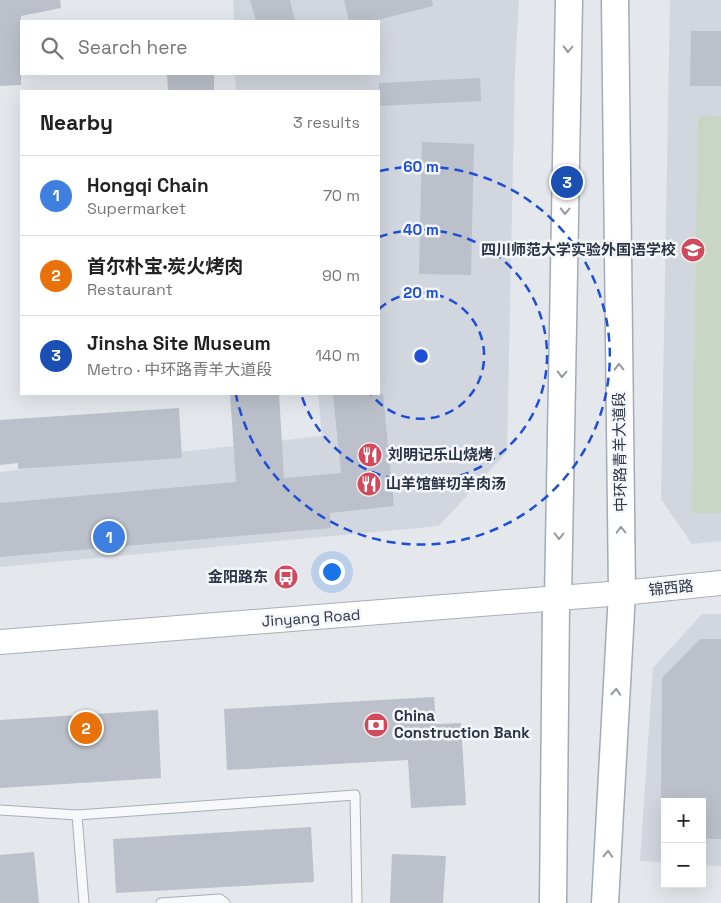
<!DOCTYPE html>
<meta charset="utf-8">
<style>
:root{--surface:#fff;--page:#f6f6f6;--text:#222;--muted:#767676;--line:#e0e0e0;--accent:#d1495b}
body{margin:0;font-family:"Space Grotesk","Noto Sans SC",sans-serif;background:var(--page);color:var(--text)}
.controls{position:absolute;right:15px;bottom:15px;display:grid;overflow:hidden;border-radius:0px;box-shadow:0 5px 20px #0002}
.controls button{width:45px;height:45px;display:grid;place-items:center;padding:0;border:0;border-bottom:1px solid var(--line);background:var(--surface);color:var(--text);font:25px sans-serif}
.you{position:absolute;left:331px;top:571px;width:18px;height:18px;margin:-12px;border:4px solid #fff;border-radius:50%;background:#1a73e8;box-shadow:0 0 0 8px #1a73e833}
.badge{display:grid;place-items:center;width:32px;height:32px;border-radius:50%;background:var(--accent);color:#fff;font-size:16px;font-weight:700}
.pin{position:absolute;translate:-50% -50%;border:2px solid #fff;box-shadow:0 1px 5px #0006}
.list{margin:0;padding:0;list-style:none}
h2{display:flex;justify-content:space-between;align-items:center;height:65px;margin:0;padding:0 20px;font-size:21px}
h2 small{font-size:16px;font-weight:400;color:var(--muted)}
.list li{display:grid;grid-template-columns:32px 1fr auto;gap:15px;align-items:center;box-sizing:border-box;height:80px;padding:0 20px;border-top:1px solid var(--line)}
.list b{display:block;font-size:19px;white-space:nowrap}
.list p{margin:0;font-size:16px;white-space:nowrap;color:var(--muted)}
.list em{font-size:16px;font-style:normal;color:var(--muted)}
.icon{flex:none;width:28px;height:28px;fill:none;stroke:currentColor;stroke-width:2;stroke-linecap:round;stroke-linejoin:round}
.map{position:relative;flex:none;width:721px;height:903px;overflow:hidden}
.search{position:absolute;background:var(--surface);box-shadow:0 5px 20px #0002;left:20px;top:20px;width:360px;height:55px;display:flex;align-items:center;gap:12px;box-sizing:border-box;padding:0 18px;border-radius:0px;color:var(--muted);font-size:19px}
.panel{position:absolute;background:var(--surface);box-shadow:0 5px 20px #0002;left:20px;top:90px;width:360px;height:305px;border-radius:0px}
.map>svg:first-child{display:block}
.built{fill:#d2d6de}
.green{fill:#c9d6c5}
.building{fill:#bbc0ca}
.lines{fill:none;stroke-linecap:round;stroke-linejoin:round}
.lane-casing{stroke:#a9aeb7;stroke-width:11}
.secondary-casing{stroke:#a9aeb7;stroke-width:26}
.primary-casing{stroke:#a3abb8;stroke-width:29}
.lane{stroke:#f7f8fa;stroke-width:9}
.secondary{stroke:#fff;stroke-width:24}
.primary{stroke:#fff;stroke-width:26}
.oneway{stroke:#959aa2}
.ring{fill:none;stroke:#1d4ed8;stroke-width:2.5;stroke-dasharray:9 6}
.labels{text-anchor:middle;stroke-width:5;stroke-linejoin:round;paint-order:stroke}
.poi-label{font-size:15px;font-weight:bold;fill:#2b3445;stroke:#f4f6f9;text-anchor:start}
.street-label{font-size:15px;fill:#2b3445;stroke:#f4f6f9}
.centre{fill:#1d4ed8;stroke:#f4f6f9;stroke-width:2.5}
.ring-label{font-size:15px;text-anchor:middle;font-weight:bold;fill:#1d4ed8;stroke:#f4f6f9;stroke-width:5;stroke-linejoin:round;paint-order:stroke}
</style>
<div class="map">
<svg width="721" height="903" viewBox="0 0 721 903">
<rect width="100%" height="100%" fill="#e4e7ec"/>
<g class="built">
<path d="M 233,0 L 519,0 L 515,68 L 507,452 L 439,526 L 0,567 L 0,472 L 322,436 L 318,394 L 379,394 L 379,91 L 236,91 L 235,74 L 379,74 L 379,21 L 234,21 Z"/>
<path d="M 670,0 L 721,0 L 721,541 L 692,544 L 661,499 Z"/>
<path d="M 702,614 L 721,614 L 721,866 L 702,865 L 702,802 L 665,802 L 665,862 L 640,861 L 653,668 Z"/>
</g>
<path class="green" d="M 721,116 L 721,513 L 692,513 L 698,117 Z"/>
<g class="building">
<path d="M 0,0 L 60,0 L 61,8 L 21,16 L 21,85 L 0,86 Z"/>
<path d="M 250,0 L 290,0 L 295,21 L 256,21 Z"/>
<path d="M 344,0 L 432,0 L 433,6 L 374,21 L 349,21 Z"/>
<path d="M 691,31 L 721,31 L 721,86 L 690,86 Z"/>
<path d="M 167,74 L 214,74 L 214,91 L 168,91 Z"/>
<path d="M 480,78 L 481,101 L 379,106 L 379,83 Z"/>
<path d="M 422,142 L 474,144 L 471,275 L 419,274 Z"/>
<path d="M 230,394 L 279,394 L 284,478 L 341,473 L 333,394 L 383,394 L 394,506 L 330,513 L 331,528 L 0,557 L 0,503 L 236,482 Z"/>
<path d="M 179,408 L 182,458 L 18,469 L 18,463 L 0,465 L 0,420 Z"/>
<path d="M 700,639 L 721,639 L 721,839 L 702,839 L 702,802 L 661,802 L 662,678 Z"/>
<path d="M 434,697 L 436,724 L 461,723 L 466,805 L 411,808 L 408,760 L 227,770 L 224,709 Z"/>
<path d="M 158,710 L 161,778 L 0,788 L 0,720 Z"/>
<path d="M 311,827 L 314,882 L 116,893 L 113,839 Z"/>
<path d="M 34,852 L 39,903 L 0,903 L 0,855 Z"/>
<path d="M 392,854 L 446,856 L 443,903 L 390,903 Z"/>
</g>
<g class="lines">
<defs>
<g id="lane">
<path d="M 0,810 L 77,815 L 84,903"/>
<path d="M 77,815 L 355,795 L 357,903"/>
<path d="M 161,903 L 220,899 L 225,903"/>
</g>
<path id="secondary" d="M 0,642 L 622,593 L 721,583"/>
<g id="primary">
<path d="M 553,903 L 556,605 L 558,598 L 569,0"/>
<path d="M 605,903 L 622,593 L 615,0"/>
</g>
</defs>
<use href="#lane" class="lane-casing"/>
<use href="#secondary" class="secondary-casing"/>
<use href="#primary" class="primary-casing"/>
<use href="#lane" class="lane"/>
<use href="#secondary" class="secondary"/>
<use href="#primary" class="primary"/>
</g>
<defs><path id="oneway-chevron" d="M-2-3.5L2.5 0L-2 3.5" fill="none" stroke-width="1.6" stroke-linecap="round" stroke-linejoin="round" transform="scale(1.25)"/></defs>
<g class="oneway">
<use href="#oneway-chevron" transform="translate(568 49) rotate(91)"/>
<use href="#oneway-chevron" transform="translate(565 211) rotate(91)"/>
<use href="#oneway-chevron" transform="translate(619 367) rotate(-91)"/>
<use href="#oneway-chevron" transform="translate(562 374) rotate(91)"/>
<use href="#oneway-chevron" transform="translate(621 530) rotate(-91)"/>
<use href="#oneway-chevron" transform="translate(559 536) rotate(91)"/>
<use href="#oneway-chevron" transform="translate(616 692) rotate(-87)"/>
<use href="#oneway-chevron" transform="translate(608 854) rotate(-87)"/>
</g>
<g class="ring">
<path d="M379 309A63 63 0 1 1 371 394"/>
<path d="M379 237A126 126 0 1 1 301 394"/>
<path d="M380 171A189 189 0 1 1 236 395"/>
</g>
<defs>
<symbol id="school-disc" viewBox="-11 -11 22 22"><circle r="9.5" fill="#d1495b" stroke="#f4f6f9"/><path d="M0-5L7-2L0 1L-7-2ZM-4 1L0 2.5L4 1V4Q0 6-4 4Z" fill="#fff"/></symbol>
<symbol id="restaurant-disc" viewBox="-11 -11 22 22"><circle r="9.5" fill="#d1495b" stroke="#f4f6f9"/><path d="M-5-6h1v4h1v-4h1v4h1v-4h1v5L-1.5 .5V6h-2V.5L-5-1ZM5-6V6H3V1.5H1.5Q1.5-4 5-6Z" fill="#fff"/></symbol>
<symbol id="bus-disc" viewBox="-11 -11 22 22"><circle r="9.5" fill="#d1495b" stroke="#f4f6f9"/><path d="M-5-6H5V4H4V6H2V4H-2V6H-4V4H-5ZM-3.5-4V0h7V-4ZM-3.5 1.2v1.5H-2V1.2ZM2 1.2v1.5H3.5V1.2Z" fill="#fff"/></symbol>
<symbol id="bank-disc" viewBox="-11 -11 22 22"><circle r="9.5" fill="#d1495b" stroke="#f4f6f9"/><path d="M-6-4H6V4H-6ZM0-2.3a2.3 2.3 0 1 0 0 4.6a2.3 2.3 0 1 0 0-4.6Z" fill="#fff"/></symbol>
</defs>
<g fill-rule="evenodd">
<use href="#school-disc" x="679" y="236" width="28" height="28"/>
<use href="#restaurant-disc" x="356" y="441" width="28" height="28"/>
<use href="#restaurant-disc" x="355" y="470" width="28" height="28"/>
<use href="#bus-disc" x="272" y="563" width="28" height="28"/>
<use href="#bank-disc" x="362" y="711" width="28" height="28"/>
</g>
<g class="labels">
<g class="poi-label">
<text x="676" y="255" text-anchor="end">四川师范大学实验外国语学校</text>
<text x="388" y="460">刘明记乐山烧烤</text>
<text x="386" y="489">山羊馆鲜切羊肉汤</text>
<text x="268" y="582" text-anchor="end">金阳路东</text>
<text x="394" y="721">China<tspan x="394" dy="17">Construction Bank</tspan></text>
</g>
<g class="street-label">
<text transform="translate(620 452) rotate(-91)" y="5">中环路青羊大道段</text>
<text transform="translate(671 588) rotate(-6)" y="5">锦西路</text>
<text transform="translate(311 618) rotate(-4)" y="5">Jinyang Road</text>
</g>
</g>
<circle cx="421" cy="356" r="8" class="centre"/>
<g class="ring-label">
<text x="421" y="172">60 m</text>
<text x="421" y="235">40 m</text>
<text x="421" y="298">20 m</text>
</g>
</svg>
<div class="controls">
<button>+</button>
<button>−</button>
</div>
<div class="you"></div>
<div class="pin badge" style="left:109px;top:537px;background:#3f7fe0">1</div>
<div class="pin badge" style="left:86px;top:728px;background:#e8710a">2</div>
<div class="pin badge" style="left:567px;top:182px;background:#1a4fb4">3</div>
<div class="search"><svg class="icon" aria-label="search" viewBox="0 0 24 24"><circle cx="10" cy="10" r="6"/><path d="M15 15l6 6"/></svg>Search here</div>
<section class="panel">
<h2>Nearby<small>3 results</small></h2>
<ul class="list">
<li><span class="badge" style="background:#3f7fe0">1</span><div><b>Hongqi Chain</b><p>Supermarket</p></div><em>70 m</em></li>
<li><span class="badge" style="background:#e8710a">2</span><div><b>首尔朴宝·炭火烤肉</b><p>Restaurant</p></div><em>90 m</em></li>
<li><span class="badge" style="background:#1a4fb4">3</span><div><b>Jinsha Site Museum</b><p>Metro · 中环路青羊大道段</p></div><em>140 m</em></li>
</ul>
</section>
</div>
